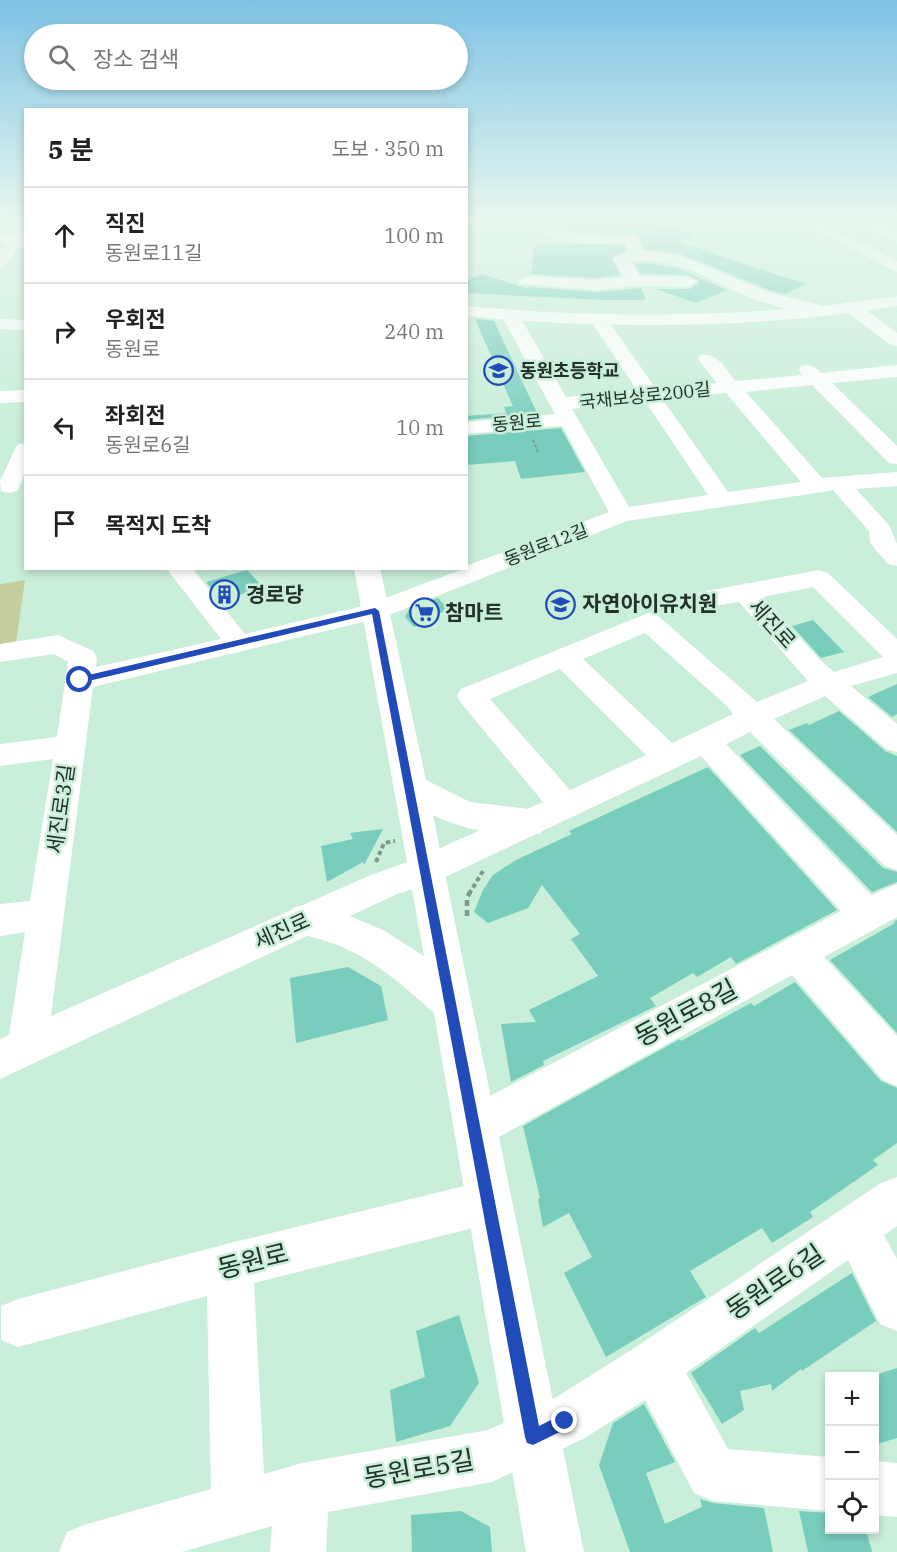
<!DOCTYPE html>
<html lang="ko">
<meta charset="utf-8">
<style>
:root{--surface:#fff;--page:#f2f2f2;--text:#222;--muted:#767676;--line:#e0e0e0}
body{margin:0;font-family:"IBM Plex Serif","Noto Sans KR",serif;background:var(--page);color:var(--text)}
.controls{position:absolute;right:18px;bottom:18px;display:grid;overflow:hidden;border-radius:0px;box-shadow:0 3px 9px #0003}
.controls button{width:54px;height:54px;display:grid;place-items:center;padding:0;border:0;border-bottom:2px solid var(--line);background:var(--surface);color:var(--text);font:30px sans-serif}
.stop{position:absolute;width:18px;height:18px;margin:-14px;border:4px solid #214bb9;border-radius:50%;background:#fff}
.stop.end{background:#214bb9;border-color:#fff;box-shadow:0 2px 6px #0008}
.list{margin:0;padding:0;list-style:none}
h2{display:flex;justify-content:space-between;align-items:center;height:78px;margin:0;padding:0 24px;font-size:26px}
h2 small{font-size:20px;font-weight:400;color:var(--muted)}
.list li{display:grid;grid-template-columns:39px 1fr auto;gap:18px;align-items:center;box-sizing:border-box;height:96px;padding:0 24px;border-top:2px solid var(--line)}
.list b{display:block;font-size:22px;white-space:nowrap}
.list p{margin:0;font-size:20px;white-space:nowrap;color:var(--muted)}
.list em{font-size:20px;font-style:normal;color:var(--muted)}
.icon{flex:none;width:33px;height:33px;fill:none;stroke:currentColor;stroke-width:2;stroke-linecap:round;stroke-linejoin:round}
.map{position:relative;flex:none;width:897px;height:1552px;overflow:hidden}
.search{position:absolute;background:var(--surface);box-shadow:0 3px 9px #0003;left:24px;top:24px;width:444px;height:66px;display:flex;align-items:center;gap:15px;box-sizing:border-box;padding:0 21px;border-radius:33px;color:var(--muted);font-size:22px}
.panel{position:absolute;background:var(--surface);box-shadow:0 3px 9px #0003;left:24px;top:108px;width:444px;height:462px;border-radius:0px}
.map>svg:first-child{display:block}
.green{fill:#c4cf9d}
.building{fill:#78cdbd}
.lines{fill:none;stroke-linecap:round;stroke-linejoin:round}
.path-far2{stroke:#7f9a8b;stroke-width:2;stroke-dasharray:3 2;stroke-linecap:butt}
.path-far1{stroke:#7f9a8b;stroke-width:4;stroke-dasharray:4.5 3;stroke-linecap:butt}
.path{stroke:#7f9a8b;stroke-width:4.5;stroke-dasharray:6 4;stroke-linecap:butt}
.minor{fill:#fff;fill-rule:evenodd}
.major{fill:#fff;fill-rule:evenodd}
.route{fill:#214bb9}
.labels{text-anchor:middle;stroke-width:5;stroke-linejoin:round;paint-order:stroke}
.far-poi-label{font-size:18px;font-weight:bold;fill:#233229;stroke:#c9eed9;text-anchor:start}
.far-street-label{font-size:18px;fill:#233229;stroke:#c9eed9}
.poi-label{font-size:21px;font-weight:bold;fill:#233229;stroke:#c9eed9;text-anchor:start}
.street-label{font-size:21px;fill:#233229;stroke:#c9eed9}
.near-street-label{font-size:26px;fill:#233229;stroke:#c9eed9}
</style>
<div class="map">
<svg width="897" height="1552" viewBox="0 0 897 1552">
<rect width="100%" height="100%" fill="#c9eed9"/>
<path class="green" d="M 25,580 L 16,643 L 0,646 L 0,584 Z"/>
<g class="building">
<path d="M 567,217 L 639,217 L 696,235 L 678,242 L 806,284 L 785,294 L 769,290 L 681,254 L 645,249 L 638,234 L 566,231 Z"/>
<path d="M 541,243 L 624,245 L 625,251 L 616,254 L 612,259 L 620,275 L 596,278 L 531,274 L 535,245 Z"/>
<path d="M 647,263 L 677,268 L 727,290 L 696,303 L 656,289 L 689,289 L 698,284 L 698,280 L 689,275 L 640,274 L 635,264 Z"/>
<path d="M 482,274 L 529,289 L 529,287 L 596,292 L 641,288 L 646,300 L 604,300 L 466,293 L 466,281 Z"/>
<path d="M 475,319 L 494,321 L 537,413 L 466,420 L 466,416 L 506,413 L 504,407 L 513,406 Z"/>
<path d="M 561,428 L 585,472 L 521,479 L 515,461 L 466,465 L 466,436 Z"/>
<path d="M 247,570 L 262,586 L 222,602 L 206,582 Z"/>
<path d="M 438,598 L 448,609 L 414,627 L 405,617 L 409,609 Z"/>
<path d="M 813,620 L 844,652 L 821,658 L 792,626 Z"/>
<path d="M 897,684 L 897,714 L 892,717 L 868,697 Z"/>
<path d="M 839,711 L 885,751 L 897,756 L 897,832 L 789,730 L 807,723 L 809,725 Z"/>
<path d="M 760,746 L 883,868 L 897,872 L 897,882 L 872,892 L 740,755 Z"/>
<path d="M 708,767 L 837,910 L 736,964 L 731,957 L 697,977 L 693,973 L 650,998 L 656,1006 L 543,1061 L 544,1065 L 511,1082 L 501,1024 L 536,1022 L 529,1010 L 598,976 L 571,939 L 580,934 L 542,885 L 528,908 L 488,923 L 474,912 L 483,890 L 493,875 L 516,860 L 572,834 L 569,831 Z"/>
<path d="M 383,829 L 364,865 L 363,862 L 327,882 L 321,846 L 353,839 L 350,833 Z"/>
<path d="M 897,920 L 897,1033 L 830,960 L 895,923 L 894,921 Z"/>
<path d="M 348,967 L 381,986 L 388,1020 L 296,1043 L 290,978 Z"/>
<path d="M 795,982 L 881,1081 L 897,1088 L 897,1143 L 873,1160 L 878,1165 L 810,1212 L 813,1217 L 772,1243 L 762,1228 L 690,1271 L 706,1297 L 606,1357 L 564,1273 L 592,1257 L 569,1213 L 543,1227 L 538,1199 L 540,1198 L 523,1126 L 680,1039 L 681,1041 L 751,1003 L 754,1006 Z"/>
<path d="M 852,1273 L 876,1321 L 802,1371 L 801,1369 L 772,1391 L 771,1384 L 740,1391 L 744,1410 L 722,1424 L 691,1373 L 755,1328 L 759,1333 Z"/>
<path d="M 459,1315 L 479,1383 L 450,1426 L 396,1442 L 390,1390 L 425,1377 L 416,1331 Z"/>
<path d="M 897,1368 L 897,1438 L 874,1445 L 874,1375 Z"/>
<path d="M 644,1404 L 675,1462 L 646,1473 L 665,1524 L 702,1507 L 700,1499 L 713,1503 L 764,1508 L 773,1552 L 630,1552 L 599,1465 L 613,1423 Z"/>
<path d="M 461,1511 L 490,1527 L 492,1552 L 412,1552 L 411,1515 Z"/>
<path d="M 799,1511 L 830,1513 L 830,1530 L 866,1530 L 872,1552 L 808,1552 Z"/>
</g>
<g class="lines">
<path class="path-far2" d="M 533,440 L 538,452"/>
<g class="path-far1">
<path d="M 376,862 L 384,843 L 395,841"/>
<path d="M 469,894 L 483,871"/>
</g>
<path class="path" d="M 467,916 L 467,898 L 470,892"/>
<g class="minor">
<path d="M 859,217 L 874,217 L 897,232 L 897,242 L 868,228 Z"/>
<path d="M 26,221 L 26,236 L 5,266 L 0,268 L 0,252 L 21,222 Z"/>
<path d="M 550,228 L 566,233 L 638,236 L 641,249 L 644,251 L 680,256 L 768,292 L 827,307 L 829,311 L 821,316 C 797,311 772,306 749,297 C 711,282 674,254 631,262 L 639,276 L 689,277 L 697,282 L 689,287 L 633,286 L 596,290 L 520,284 L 518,281 L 526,276 L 596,280 L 623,277 L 614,259 L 617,256 L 628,253 L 626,243 C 606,243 556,247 543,232 Z"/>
<path d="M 851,302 L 857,303 L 897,333 L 897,346 L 891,345 L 845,311 L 843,307 L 845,303 Z"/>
<path d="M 510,310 L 516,311 L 519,315 L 566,397 L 637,390 L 590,320 L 593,316 L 605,316 L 656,389 L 717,383 L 698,359 L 700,355 C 717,351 726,370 736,381 L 802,375 L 799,370 L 801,366 C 811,364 815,366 821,373 L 897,365 L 897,377 L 832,383 L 897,446 L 897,464 L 889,463 L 812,385 L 746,392 L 822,478 L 897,472 L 897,486 L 856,489 L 889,525 L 897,544 L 897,566 L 888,564 L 873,547 L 870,542 L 869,531 L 833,490 L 830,491 L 627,521 L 384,617 L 93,687 L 51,1016 L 371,875 L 416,859 L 543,802 L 461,703 L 457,696 L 461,689 L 648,613 L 657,615 L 757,702 L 808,681 L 739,602 L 696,609 L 687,607 L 683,601 L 687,595 L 696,593 L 819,570 L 828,573 L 897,639 L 897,673 L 851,686 L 897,724 L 897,752 L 886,749 L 825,696 L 774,719 L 897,835 L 897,870 L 885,866 L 750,732 L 726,744 L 871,895 L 897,884 L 897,917 L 824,957 L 897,1036 L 897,1086 L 883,1080 L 792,975 L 490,1142 L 475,1148 L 460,1142 L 454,1127 L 460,1112 L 841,911 L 701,756 L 439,880 L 395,895 L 0,1079 L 0,1039 L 9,1035 L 25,932 L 0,936 L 0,904 L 30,901 L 53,759 L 0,766 L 0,744 L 57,737 L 68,662 L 54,654 L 0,662 L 0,644 L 58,635 L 93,651 L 97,658 L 96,667 L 221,639 L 166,568 L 192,568 L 245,634 L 367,605 L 466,568 L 466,566 L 609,512 L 562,426 L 466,434 L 466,422 L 555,414 L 501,315 L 504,311 ZM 726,393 L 801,482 L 728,492 L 663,400 ZM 645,401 L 708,495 L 629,507 L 572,409 ZM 813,587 L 883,657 L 834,672 L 820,660 L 763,597 ZM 645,633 L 727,706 L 733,714 L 672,743 L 583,659 ZM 560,669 L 646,755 L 570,790 L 490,699 Z"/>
<path d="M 0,319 L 26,320 L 26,330 L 0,329 Z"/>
<path d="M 26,390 L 26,402 L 0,403 L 0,391 Z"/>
<path d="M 26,443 C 26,460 27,476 17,491 L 9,493 L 1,491 L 0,481 L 15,449 L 18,444 Z"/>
<path d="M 897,1177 L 897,1226 L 884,1235 L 897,1259 L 897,1331 L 880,1324 L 848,1260 L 686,1373 L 728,1449 L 830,1457 L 830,1511 L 713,1501 L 694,1493 L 645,1400 L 583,1439 L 492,1482 L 328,1512 L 326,1552 L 270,1552 L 272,1526 L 182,1552 L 59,1552 L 67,1532 L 87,1524 L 211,1489 L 207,1296 L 18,1347 L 1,1340 L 1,1306 L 18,1299 L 230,1243 L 489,1180 L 505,1186 L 511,1202 L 505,1218 L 489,1224 L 254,1283 L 264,1474 L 302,1463 L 488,1430 L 547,1403 L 636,1347 L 839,1211 L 881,1183 Z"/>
<path d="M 874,1461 L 897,1463 L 897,1517 L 874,1515 Z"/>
</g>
<g class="major">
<path d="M 789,217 L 808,217 L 897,261 L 897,272 Z"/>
<path d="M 0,233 L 26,237 L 26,247 L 0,243 Z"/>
<path d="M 897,296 L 897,306 C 760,329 605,330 466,316 L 466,306 C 605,319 760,318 897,296 Z"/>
<path d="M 354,568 L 380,568 L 426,780 L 470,802 L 529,809 L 541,813 L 546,823 L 541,833 C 513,842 459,828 433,815 L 584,1552 L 526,1552 L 434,1013 C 406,988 377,962 342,947 C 327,940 309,937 293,932 L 287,920 L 293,908 L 306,904 L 350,916 L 383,930 L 424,956 Z"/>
</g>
</g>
<linearGradient id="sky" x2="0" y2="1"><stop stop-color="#7ec3e5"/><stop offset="0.5" stop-color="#e7f7ee"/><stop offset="1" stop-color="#e7f7ee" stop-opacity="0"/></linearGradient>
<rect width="897" height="435" fill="url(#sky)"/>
<path class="route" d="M 375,608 L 379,611 L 539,1426 L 565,1413 L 570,1415 L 573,1421 L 570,1427 L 533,1445 L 527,1443 L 525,1437 L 372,614 L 80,683 L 75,680 L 80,677 Z"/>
<defs>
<symbol id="school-ring" viewBox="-11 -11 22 22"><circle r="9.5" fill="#c9eed9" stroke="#214bb9" stroke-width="1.5"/><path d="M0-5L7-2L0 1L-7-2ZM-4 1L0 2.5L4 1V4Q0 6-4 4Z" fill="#214bb9"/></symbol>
<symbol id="building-ring" viewBox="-11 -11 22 22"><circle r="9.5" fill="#c9eed9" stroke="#214bb9" stroke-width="1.5"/><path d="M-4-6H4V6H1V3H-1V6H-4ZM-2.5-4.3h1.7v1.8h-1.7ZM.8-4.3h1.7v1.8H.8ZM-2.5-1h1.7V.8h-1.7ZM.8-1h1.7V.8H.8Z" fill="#214bb9"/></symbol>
<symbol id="supermarket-ring" viewBox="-11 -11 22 22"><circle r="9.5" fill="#c9eed9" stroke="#214bb9" stroke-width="1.5"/><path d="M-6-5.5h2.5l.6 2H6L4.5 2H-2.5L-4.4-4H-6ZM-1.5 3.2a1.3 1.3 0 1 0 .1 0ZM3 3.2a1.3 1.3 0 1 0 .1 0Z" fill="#214bb9"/></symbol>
</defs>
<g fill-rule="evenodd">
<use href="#school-ring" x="482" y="354" width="33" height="33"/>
<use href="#building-ring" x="208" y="578" width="33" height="33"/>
<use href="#school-ring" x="544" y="588" width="33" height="33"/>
<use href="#supermarket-ring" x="408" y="596" width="33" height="33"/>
</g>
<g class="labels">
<g class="far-poi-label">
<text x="520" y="377">동원초등학교</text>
</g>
<g class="far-street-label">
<text transform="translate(645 396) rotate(-6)" y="6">국채보상로200길</text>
<text transform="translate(517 423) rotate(-5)" y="6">동원로</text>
<text transform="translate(546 545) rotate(-21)" y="6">동원로12길</text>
</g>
<g class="poi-label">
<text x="246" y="602">경로당</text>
<text x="582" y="611">자연아이유치원</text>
<text x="445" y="620">참마트</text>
</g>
<g class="street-label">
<text transform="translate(772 624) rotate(48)" y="7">세진로</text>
<text transform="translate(61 809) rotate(-82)" y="7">세진로3길</text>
<text transform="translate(282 931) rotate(-24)" y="7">세진로</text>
</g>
<g class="near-street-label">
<text transform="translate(686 1013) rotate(-28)" y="9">동원로8길</text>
<text transform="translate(253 1261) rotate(-14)" y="9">동원로</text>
<text transform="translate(775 1282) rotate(-34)" y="9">동원로6길</text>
<text transform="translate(419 1469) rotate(-10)" y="9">동원로5길</text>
</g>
</g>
</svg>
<div class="controls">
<button>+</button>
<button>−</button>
<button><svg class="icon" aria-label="locate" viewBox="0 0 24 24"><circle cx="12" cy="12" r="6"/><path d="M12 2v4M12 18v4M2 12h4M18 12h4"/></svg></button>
</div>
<div class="stop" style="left:80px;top:680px"></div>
<div class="stop end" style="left:565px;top:1421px"></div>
<div class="search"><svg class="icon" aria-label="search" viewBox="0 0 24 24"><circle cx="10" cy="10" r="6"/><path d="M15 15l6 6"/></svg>장소 검색</div>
<section class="panel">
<h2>5 분<small>도보 · 350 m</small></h2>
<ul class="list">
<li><svg class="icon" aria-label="ahead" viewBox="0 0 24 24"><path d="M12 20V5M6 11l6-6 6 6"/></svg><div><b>직진</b><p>동원로11길</p></div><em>100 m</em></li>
<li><svg class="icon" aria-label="right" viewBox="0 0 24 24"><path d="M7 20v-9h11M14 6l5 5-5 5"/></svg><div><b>우회전</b><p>동원로</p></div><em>240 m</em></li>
<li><svg class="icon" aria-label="left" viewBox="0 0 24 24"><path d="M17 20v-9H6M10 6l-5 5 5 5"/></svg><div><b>좌회전</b><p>동원로6길</p></div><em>10 m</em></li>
<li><svg class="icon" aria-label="arrive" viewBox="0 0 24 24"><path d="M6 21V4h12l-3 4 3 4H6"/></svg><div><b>목적지 도착</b></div></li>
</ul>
</section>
</div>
